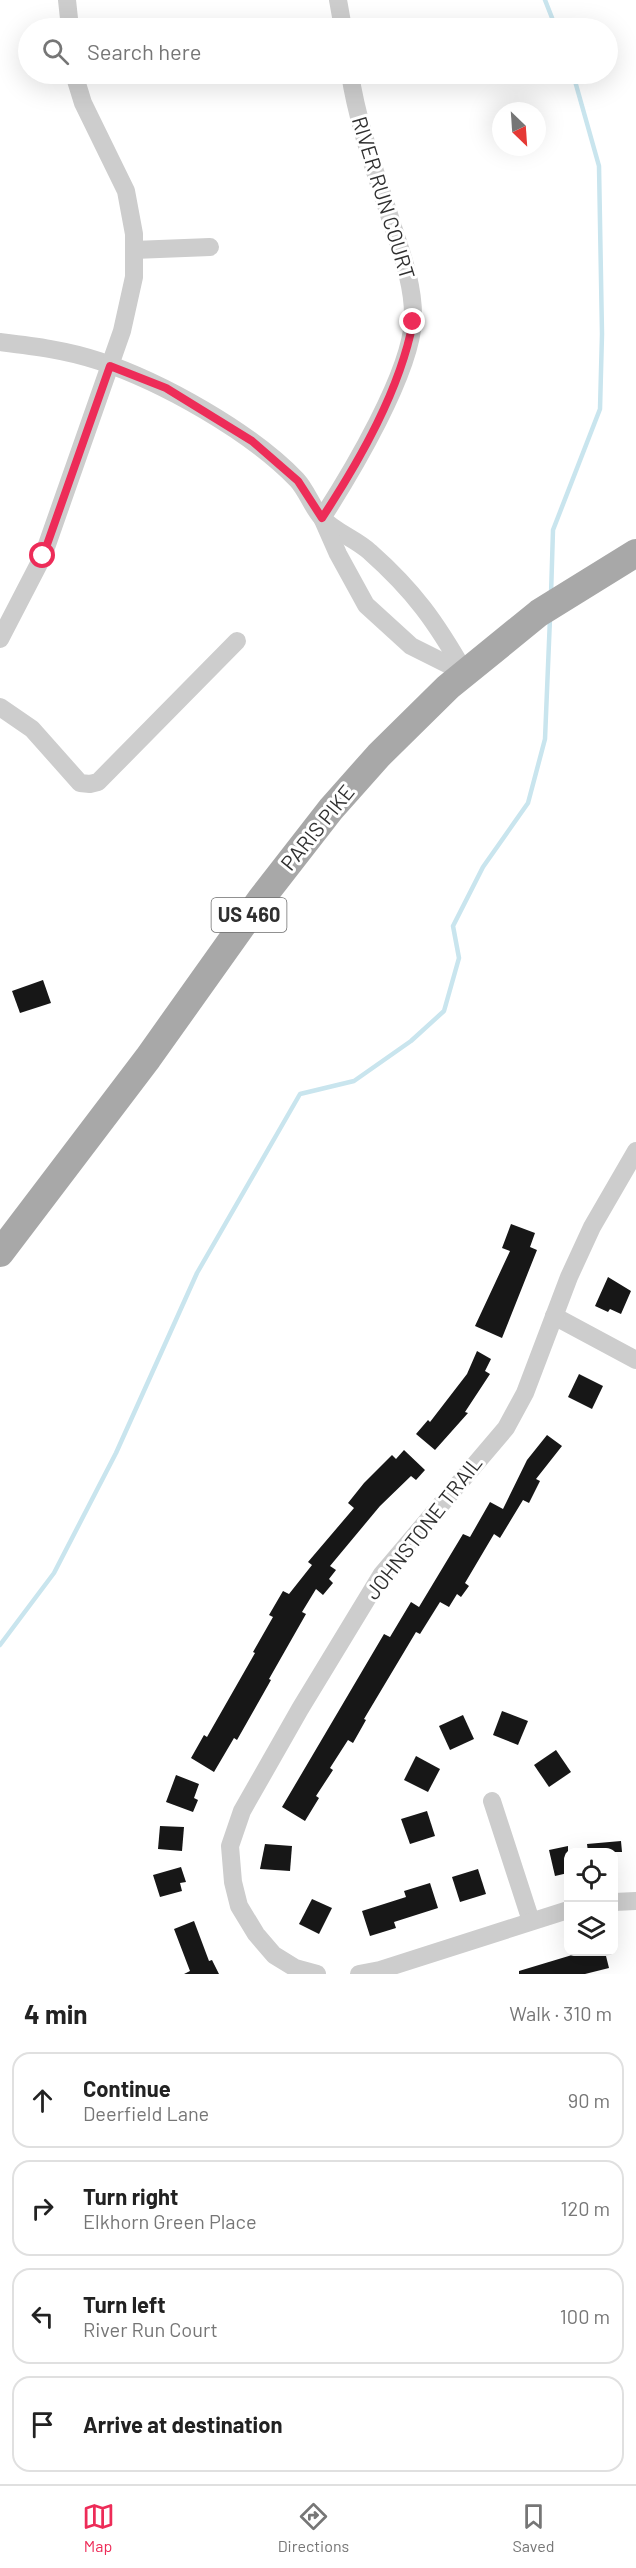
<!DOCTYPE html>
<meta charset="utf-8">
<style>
:root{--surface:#fff;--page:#f6f6f6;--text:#222;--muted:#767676;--line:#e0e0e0;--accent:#ed2c58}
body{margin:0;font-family:Barlow,sans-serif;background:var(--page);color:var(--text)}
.controls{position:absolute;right:18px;bottom:18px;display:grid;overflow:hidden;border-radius:12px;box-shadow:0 6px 24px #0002}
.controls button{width:54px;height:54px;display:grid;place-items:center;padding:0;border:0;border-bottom:2px solid var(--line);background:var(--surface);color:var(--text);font:30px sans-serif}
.compass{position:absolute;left:492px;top:102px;width:54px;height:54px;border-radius:50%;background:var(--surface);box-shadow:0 6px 24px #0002;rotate:155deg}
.stop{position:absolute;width:18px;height:18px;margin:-14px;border:4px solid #ed2c58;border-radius:50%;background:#fff}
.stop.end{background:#ed2c58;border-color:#fff;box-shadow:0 2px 6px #0008}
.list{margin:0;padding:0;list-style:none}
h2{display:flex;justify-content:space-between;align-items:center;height:78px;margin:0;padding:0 24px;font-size:26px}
h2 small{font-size:20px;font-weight:400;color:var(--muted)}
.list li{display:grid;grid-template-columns:39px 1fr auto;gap:18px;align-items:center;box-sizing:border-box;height:96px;margin:0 12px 12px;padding:0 12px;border:2px solid var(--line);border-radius:18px}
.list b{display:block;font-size:22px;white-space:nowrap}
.list p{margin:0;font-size:20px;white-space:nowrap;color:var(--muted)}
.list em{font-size:20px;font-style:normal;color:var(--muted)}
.icon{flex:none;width:33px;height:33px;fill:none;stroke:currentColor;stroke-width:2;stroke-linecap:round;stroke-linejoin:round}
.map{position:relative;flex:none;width:636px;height:1974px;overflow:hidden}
.search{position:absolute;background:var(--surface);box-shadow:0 6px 24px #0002;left:18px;right:18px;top:18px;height:66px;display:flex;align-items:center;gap:15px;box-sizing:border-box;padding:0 21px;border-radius:33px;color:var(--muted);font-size:22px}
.sheet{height:510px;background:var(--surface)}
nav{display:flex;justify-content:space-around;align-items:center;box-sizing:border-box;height:84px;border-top:2px solid var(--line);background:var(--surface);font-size:16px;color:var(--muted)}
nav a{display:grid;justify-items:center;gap:3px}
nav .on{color:var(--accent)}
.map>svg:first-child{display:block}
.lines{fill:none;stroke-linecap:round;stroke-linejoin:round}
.stream{stroke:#c9e5ee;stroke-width:4.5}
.building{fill:#171717}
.minor{stroke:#cdcdcd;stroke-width:18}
.primary{stroke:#a8a8a8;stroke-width:28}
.route{stroke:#ed2c58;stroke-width:8}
.labels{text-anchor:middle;stroke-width:6;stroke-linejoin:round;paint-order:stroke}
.shield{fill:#fff;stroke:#6e6e6e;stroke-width:1.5}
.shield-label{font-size:20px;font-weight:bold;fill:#303030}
.street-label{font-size:21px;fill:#303030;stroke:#fff}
</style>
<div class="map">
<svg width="636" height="1974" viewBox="0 0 636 1974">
<rect width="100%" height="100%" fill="#fff"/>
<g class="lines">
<g class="stream">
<path d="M 545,0 L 556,28"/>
<path d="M 551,595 L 553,530 L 600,409 L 602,334 L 599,166 L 573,74"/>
<path d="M 0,1645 L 54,1573 L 116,1453 L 197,1273 L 300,1094 L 354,1081 L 411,1041 L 444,1011 L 459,958 L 453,926 L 483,867 L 528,803 L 545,739 L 550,618"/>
</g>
</g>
<g class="building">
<path d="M 43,980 L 51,1003 L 20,1013 L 12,991 Z"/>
<path d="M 511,1224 L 535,1233 L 530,1247 L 537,1250 L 502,1338 L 475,1326 L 510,1251 L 502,1248 Z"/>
<path d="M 608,1277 L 631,1291 L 621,1314 L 610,1309 L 608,1312 L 595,1306 Z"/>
<path d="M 477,1351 L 491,1359 L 485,1371 L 490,1374 L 465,1412 L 468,1413 L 435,1450 L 416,1434 L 428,1420 L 430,1422 L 467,1374 Z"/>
<path d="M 579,1374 L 603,1386 L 592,1409 L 568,1397 Z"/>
<path d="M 547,1435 L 562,1446 L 536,1479 L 540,1481 L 529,1503 L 523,1500 L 500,1538 L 494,1534 L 465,1583 L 469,1586 L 461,1597 L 457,1594 L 449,1607 L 440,1602 L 420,1634 L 416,1632 L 364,1719 L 366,1720 L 353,1743 L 348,1740 L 330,1768 L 333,1770 L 316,1796 L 319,1798 L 305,1821 L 282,1807 L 384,1634 L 390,1637 L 411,1602 L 419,1607 L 463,1534 L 470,1537 L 490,1502 L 503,1509 L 527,1460 Z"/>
<path d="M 404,1450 L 425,1470 L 416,1480 L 411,1476 L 380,1506 L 330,1566 L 336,1570 L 329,1579 L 333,1583 L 323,1595 L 316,1589 L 302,1612 L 306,1614 L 269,1679 L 271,1680 L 237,1740 L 234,1738 L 214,1772 L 191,1758 L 204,1735 L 207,1737 L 255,1653 L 253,1652 L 273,1617 L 269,1615 L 283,1591 L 289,1594 L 312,1565 L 308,1562 L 354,1508 L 348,1503 L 364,1483 L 392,1455 L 396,1459 Z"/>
<path d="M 502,1711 L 528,1721 L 518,1745 L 493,1735 Z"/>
<path d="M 463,1715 L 474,1739 L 450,1750 L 439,1726 Z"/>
<path d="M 556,1750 L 571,1772 L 549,1787 L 534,1765 Z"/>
<path d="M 416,1756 L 440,1769 L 428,1792 L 404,1780 Z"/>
<path d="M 176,1775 L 199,1784 L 194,1798 L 198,1800 L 193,1812 L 166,1802 Z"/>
<path d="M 427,1811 L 435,1836 L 410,1844 L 401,1819 Z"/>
<path d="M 160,1826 L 184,1827 L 182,1851 L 158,1849 Z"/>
<path d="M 621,1841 L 622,1852 L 588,1852 L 587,1844 Z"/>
<path d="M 265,1844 L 292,1846 L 290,1871 L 260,1869 Z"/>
<path d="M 568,1846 L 568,1873 L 555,1876 L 549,1850 Z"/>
<path d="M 181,1867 L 186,1882 L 180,1883 L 182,1891 L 160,1897 L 153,1875 Z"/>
<path d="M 478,1869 L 486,1894 L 460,1902 L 452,1877 Z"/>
<path d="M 430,1883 L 438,1908 L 394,1922 L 396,1928 L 370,1936 L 362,1911 L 406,1897 L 404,1891 Z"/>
<path d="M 312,1899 L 332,1908 L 319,1934 L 299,1924 Z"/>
<path d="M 194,1921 L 209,1961 L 212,1960 L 219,1974 L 184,1974 L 190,1971 L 174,1929 Z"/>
<path d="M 582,1952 L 605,1952 L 609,1968 L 585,1974 L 519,1974 L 519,1971 Z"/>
</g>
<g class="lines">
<g class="minor">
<path d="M 67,0 L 70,28"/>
<path d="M 338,0 L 343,28"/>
<path d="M 134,250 L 210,247"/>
<path d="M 0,342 C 33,346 67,350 99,361 C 162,382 250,431 297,480 C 307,491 312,507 322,518 C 335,532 356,539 370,552 C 414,591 436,622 465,673"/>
<path d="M 322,518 C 351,473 411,373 413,320 C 414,288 403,257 393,227 C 377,176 358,126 350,74"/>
<path d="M 323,520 L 338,554 L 366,605 L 411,646 L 465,673"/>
<path d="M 0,639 L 43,556 L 122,331 L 134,277 L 134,234 L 126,191 L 83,103 L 74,74"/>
<path d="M 0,707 L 32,729 L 80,783 L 90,784 L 98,782 L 237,641"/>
<path d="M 554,1316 L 636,1360"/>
<path d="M 492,1801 L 531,1921"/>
<path d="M 614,1902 L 636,1901"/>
<path d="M 317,1974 L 295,1968 L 274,1955 L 256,1934 L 239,1906 L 233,1882 L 230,1846 L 242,1811 L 300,1709 L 382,1574 L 506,1428 L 525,1393 L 569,1277 L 592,1227 L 636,1151"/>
<path d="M 359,1974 L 380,1970 L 568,1910"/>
</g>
<path class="primary" d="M 0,1253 L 148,1058 L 261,899 L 331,809 L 379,755 L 448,687 L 539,613 L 636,553"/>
</g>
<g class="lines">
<path class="route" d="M 43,556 L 110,366 L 166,388 L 252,441 L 298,481 L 322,518 C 360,460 400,390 413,322"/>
</g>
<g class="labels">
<rect class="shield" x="211.5" y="898" width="75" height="34" rx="4.5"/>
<g class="shield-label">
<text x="249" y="922">US 460</text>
</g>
<g class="street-label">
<text transform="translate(383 198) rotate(73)" y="7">RIVER RUN COURT</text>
<text transform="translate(318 828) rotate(-51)" y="7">PARIS PIKE</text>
<text transform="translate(424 1528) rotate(-52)" y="7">JOHNSTONE TRAIL</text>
</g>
</g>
</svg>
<div class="controls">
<button><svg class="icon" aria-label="locate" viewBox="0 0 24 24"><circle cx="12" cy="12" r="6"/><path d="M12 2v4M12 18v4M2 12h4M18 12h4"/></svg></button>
<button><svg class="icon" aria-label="layers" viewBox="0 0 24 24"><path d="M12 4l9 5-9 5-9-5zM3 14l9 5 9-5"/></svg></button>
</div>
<svg class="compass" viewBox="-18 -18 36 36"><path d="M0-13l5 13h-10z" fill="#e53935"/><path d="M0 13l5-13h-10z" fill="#767676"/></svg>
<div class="stop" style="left:43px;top:556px"></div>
<div class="stop end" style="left:413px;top:322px"></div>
<div class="search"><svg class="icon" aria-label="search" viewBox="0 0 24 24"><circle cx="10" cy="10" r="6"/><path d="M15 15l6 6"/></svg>Search here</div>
</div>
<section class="sheet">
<h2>4 min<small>Walk · 310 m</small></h2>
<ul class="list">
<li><svg class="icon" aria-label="ahead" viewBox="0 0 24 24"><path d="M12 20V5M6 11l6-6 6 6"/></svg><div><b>Continue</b><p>Deerfield Lane</p></div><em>90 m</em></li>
<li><svg class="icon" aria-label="right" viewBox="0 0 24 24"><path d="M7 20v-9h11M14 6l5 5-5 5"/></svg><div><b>Turn right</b><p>Elkhorn Green Place</p></div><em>120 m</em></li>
<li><svg class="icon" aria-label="left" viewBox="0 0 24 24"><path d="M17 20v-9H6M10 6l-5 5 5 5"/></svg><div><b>Turn left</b><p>River Run Court</p></div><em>100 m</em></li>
<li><svg class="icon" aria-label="arrive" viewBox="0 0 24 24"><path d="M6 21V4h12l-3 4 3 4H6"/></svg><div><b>Arrive at destination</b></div></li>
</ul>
</section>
<nav>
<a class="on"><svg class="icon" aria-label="map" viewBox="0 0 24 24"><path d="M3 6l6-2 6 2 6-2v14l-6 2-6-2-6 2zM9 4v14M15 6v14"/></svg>Map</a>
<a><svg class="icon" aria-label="directions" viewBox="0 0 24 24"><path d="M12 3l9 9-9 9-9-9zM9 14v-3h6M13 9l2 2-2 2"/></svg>Directions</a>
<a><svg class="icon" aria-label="saved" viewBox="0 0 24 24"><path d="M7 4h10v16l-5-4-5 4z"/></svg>Saved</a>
</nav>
